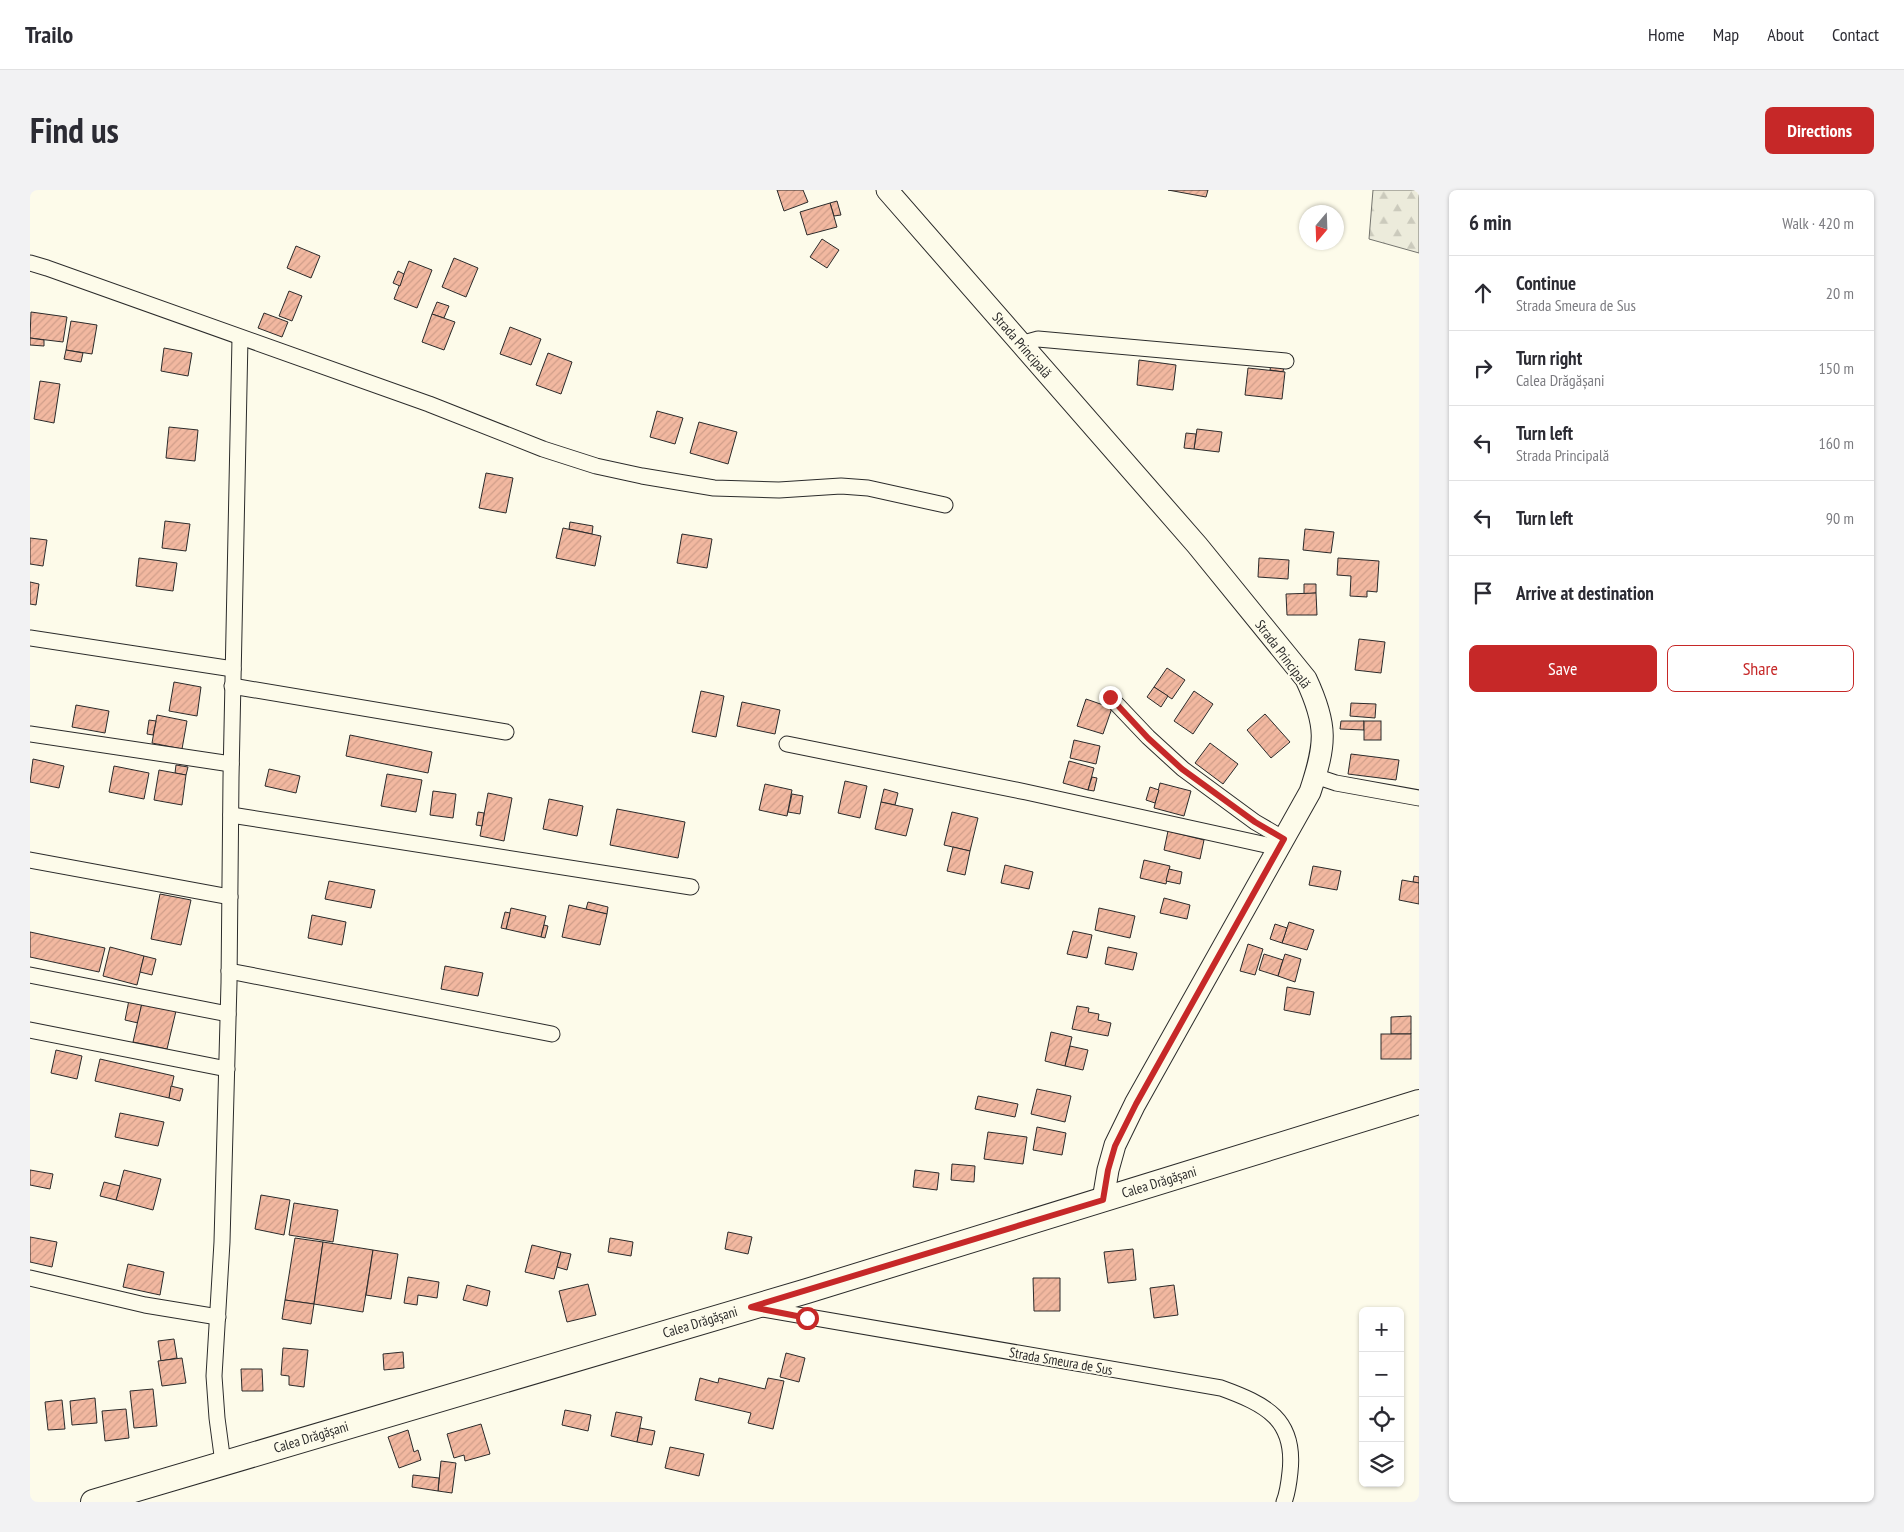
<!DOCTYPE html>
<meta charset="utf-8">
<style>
:root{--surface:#fff;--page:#f2f2f3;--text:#2b2b33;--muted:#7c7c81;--line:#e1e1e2;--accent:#c62828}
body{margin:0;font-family:"PT Sans Narrow",sans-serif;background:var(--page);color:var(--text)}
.controls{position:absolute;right:15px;bottom:15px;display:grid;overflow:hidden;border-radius:8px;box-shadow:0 1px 4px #0004}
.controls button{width:45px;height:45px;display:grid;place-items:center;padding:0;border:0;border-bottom:1px solid var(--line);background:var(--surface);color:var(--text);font:25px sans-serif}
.compass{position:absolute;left:1269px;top:15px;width:45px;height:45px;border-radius:50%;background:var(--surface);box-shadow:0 1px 4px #0004;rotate:199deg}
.stop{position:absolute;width:15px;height:15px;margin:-11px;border:4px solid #c62828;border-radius:50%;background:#fff}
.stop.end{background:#c62828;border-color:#fff;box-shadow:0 1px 5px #0008}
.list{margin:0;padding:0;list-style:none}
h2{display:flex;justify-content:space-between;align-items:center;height:65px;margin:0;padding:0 20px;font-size:21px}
h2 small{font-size:16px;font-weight:400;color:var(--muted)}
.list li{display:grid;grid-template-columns:32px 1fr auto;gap:15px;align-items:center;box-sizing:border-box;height:75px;padding:0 20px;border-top:1px solid var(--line)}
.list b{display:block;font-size:19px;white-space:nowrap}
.list p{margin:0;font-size:16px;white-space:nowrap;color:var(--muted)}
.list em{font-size:16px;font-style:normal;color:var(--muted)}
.actions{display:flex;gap:10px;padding:15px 20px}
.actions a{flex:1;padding:11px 0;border:1px solid var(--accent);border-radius:8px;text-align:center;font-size:18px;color:var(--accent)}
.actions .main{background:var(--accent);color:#fff}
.icon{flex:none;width:28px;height:28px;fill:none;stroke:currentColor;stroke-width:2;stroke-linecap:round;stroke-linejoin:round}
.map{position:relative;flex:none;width:1389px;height:1312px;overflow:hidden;border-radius:8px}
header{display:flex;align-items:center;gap:30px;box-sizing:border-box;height:70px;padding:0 25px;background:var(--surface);border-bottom:1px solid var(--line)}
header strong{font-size:24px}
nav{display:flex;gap:28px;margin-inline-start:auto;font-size:18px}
.intro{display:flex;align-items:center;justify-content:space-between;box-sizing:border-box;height:120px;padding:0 30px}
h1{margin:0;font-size:35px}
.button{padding:12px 22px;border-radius:8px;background:var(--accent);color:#fff;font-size:18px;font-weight:700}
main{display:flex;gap:30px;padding:0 30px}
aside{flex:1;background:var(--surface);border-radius:8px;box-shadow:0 1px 4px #0004}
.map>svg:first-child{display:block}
.forest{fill:url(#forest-firs);stroke:#74746e}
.building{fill:url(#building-hatch);stroke:#2b2b2b}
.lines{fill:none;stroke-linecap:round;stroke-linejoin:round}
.street-casing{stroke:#2b2b2b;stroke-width:17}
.secondary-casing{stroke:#2b2b2b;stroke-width:23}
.primary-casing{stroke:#2b2b2b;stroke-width:26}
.street{stroke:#fdfbea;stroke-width:15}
.secondary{stroke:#fdfbea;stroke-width:21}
.primary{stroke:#fdfbea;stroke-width:24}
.route{stroke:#c62828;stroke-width:6}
.labels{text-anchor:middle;stroke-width:4;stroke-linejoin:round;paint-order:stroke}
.street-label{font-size:14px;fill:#2b2b2b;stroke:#fdfbea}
</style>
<header>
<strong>Trailo</strong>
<nav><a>Home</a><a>Map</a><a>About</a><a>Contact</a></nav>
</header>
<div class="intro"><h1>Find us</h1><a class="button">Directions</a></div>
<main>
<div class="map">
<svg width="1389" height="1312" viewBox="0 0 1389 1312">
<defs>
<pattern id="forest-firs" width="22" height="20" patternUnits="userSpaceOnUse" patternTransform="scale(1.25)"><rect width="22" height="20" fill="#ecebdb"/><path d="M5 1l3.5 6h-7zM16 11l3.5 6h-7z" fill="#cbcabc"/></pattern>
<pattern id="building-hatch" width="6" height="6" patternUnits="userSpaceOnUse" patternTransform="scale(1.25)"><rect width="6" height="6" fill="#f2b8a0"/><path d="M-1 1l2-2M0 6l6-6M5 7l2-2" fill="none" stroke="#d09e8a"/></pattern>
</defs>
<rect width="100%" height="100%" fill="#fdfbea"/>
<path class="forest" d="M 1343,0 L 1389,0 L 1389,63 L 1339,49 Z"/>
<g class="building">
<path d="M 747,0 L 773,0 L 778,12 L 754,21 Z"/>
<path d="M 1138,0 L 1178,0 L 1176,7 Z"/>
<path d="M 807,11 L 811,25 L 804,26 L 800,13 Z"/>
<path d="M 800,13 L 807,37 L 777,45 L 770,22 Z"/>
<path d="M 792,49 L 809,60 L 797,78 L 780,67 Z"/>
<path d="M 266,56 L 290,66 L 281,88 L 257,78 Z"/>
<path d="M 424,68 L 448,78 L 436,107 L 412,97 Z"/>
<path d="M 379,71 L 402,80 L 387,118 L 364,109 Z"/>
<path d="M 368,81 L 374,84 L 370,96 L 363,93 Z"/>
<path d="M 259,101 L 272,106 L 262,131 L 249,126 Z"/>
<path d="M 407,112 L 419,116 L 414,128 L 402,124 Z"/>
<path d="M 1,122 L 37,127 L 33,152 L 0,148 Z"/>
<path d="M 234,123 L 258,132 L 252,147 L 228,138 Z"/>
<path d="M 402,124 L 425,132 L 414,160 L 392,152 Z"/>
<path d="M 41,131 L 67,135 L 62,164 L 36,160 Z"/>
<path d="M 480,137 L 511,149 L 501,175 L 470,164 Z"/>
<path d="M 0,148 L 14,150 L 14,156 L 0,155 Z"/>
<path d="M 134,158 L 162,163 L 158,186 L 131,181 Z"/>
<path d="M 36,160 L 53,163 L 51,172 L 34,169 Z"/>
<path d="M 518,163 L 542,172 L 531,204 L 506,195 Z"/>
<path d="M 1109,170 L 1146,175 L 1143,200 L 1107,195 Z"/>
<path d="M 1241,174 L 1254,176 L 1253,182 L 1240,180 Z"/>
<path d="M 1218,178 L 1255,182 L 1252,209 L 1215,205 Z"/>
<path d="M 10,191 L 30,194 L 24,233 L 4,229 Z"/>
<path d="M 627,221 L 653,228 L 645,254 L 620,247 Z"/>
<path d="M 669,232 L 707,242 L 698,274 L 660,263 Z"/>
<path d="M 139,237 L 168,240 L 165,271 L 136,268 Z"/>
<path d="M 1167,239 L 1192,242 L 1189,262 L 1164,259 Z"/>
<path d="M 1156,243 L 1166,244 L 1164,259 L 1154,258 Z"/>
<path d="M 456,283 L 483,288 L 476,323 L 449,318 Z"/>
<path d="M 135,331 L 160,334 L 156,361 L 132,358 Z"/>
<path d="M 540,332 L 563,336 L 562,344 L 539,339 Z"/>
<path d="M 533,338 L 571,346 L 565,376 L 526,368 Z"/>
<path d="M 1275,339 L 1304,342 L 1301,363 L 1273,360 Z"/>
<path d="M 652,344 L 682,349 L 677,378 L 647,373 Z"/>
<path d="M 0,348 L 17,350 L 13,376 L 0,374 Z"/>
<path d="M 109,368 L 147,373 L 143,401 L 106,396 Z"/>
<path d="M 1229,368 L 1259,370 L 1258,389 L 1228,387 Z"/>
<path d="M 1308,368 L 1349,371 L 1347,402 L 1337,401 L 1337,407 L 1320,406 L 1321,386 L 1307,385 Z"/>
<path d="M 0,392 L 9,394 L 6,415 L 0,414 Z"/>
<path d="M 1274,394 L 1286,394 L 1286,403 L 1274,404 Z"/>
<path d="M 1286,403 L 1287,425 L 1257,425 L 1256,404 Z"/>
<path d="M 1329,449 L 1355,452 L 1351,483 L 1325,480 Z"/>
<path d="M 1137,478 L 1155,490 L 1142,509 L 1124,497 Z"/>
<path d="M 144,492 L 171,497 L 167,526 L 139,521 Z"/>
<path d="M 1124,497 L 1138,506 L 1131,517 L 1117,507 Z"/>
<path d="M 671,501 L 694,506 L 686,547 L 662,542 Z"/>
<path d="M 1164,501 L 1183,514 L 1163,544 L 1144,531 Z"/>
<path d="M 1056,509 L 1082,518 L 1073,544 L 1047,536 Z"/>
<path d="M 712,512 L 750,520 L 745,544 L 707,536 Z"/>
<path d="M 1321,513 L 1346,514 L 1345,528 L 1320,526 Z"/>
<path d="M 46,515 L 79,521 L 75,543 L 42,537 Z"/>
<path d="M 1235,524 L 1260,552 L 1241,568 L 1217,540 Z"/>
<path d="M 127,525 L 157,531 L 152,559 L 122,553 Z"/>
<path d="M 119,530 L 126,531 L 123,545 L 117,544 Z"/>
<path d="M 1311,531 L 1334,531 L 1334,540 L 1310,539 Z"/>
<rect x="1334" y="531" width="17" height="19"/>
<path d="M 320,545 L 402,562 L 398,583 L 316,566 Z"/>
<path d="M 1044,550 L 1070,556 L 1066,574 L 1040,568 Z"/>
<path d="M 1180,553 L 1208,574 L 1193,594 L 1165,573 Z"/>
<path d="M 1321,564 L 1369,570 L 1366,590 L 1318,584 Z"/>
<path d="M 3,569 L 34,576 L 29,598 L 0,592 Z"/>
<path d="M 1039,571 L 1064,578 L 1058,600 L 1033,593 Z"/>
<path d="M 146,575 L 158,577 L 156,585 L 145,583 Z"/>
<path d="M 84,576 L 119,583 L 114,609 L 79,602 Z"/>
<path d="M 239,579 L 270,586 L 266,603 L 235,596 Z"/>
<path d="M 129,580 L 156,585 L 152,615 L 124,610 Z"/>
<path d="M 357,584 L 392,590 L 386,622 L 351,616 Z"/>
<path d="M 1062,587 L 1067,588 L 1064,601 L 1058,600 Z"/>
<path d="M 815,591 L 837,596 L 830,628 L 808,623 Z"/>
<path d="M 1130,593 L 1161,601 L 1154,626 L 1124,618 Z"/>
<path d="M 735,594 L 762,600 L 757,626 L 729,620 Z"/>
<path d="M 1120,597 L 1129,600 L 1125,613 L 1116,610 Z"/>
<path d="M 854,599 L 868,603 L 865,615 L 851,612 Z"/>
<path d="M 403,601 L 426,604 L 423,628 L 400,625 Z"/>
<path d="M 458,603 L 482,608 L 474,651 L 450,646 Z"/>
<path d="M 762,604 L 773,606 L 770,624 L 758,622 Z"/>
<path d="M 519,609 L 553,616 L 547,646 L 513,639 Z"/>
<path d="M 851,612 L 883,619 L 876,646 L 845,639 Z"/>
<path d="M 587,619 L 655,632 L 648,668 L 580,655 Z"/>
<path d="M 448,622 L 454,623 L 452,636 L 446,635 Z"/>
<path d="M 922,622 L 948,628 L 940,661 L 914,655 Z"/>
<path d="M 1138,641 L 1174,650 L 1170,669 L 1134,660 Z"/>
<path d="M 923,657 L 940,661 L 935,685 L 917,681 Z"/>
<path d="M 1114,670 L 1140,676 L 1136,694 L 1110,688 Z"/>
<path d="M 975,675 L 1003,682 L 999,699 L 971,693 Z"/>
<path d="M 1283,676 L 1311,681 L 1307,700 L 1279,695 Z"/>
<path d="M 1139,679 L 1152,682 L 1150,694 L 1136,691 Z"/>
<path d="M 1384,686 L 1389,687 L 1389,693 L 1383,692 Z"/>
<path d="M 1372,690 L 1389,693 L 1389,714 L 1369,710 Z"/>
<path d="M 299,691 L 345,700 L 341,718 L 295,709 Z"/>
<path d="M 130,704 L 161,710 L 151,755 L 121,749 Z"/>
<path d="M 1134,708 L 1160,715 L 1157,729 L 1130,723 Z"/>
<path d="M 558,712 L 578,717 L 577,724 L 556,719 Z"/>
<path d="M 539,715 L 577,724 L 570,755 L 532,747 Z"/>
<path d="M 481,718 L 516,726 L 511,747 L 476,739 Z"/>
<path d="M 1069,718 L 1105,726 L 1100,748 L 1065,740 Z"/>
<path d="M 475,722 L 480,723 L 476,739 L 471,738 Z"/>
<path d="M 282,725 L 316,732 L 312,755 L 278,748 Z"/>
<path d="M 1259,732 L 1284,740 L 1277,760 L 1252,753 Z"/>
<path d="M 1245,734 L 1257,738 L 1252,753 L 1240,749 Z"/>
<path d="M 514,735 L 518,736 L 515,748 L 511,747 Z"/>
<path d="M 1043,741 L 1062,745 L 1057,768 L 1037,764 Z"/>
<path d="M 0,742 L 75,758 L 69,782 L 0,767 Z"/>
<path d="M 1218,754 L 1233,759 L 1225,785 L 1210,781 Z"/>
<path d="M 80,757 L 114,766 L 107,795 L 73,786 Z"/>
<path d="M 1078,757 L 1107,763 L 1103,780 L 1075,774 Z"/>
<path d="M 1234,764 L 1253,770 L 1248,786 L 1229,780 Z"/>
<path d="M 1255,764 L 1271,769 L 1265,792 L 1248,786 Z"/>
<path d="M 114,766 L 126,769 L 122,785 L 110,782 Z"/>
<path d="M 415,776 L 453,783 L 448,806 L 411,799 Z"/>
<path d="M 1257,797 L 1284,802 L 1280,825 L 1254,820 Z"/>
<path d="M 99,810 L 112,813 L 108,833 L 95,830 Z"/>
<path d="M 112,813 L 146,821 L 137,859 L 103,852 Z"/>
<path d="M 1047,816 L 1059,818 L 1058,822 L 1069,824 L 1068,830 L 1081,833 L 1078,846 L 1042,839 Z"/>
<path d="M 1381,826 L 1381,844 L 1361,844 L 1361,827 Z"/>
<path d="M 1021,842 L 1042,847 L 1035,876 L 1015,871 Z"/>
<rect x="1351" y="844" width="30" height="25"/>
<path d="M 1040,856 L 1058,860 L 1053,880 L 1035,876 Z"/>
<path d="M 26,860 L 52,866 L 47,889 L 21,883 Z"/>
<path d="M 70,869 L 144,886 L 139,908 L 65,891 Z"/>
<path d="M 141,896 L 153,899 L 150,911 L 139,908 Z"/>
<path d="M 1007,899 L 1041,906 L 1035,932 L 1001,924 Z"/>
<path d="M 948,906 L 988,914 L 985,927 L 945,919 Z"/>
<path d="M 90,923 L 134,932 L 128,956 L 85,947 Z"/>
<path d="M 1007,937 L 1036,943 L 1032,965 L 1003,960 Z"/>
<path d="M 958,942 L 997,947 L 993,974 L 954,969 Z"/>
<path d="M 922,974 L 945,976 L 944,992 L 921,990 Z"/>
<path d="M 0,980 L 23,984 L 20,999 L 0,995 Z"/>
<path d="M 94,980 L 131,989 L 123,1020 L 86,1010 Z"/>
<path d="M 885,980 L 909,983 L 907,1000 L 883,997 Z"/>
<path d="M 74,992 L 90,996 L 86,1010 L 70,1006 Z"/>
<path d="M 231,1005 L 260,1010 L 254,1045 L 225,1039 Z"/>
<path d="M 264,1013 L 308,1020 L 303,1052 L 259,1045 Z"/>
<path d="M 698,1042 L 722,1047 L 718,1064 L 695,1059 Z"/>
<path d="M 0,1047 L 27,1052 L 22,1077 L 0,1072 Z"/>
<path d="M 265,1048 L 293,1052 L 284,1114 L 255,1110 Z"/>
<path d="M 580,1048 L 603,1052 L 601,1066 L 578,1062 Z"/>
<path d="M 293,1052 L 343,1060 L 333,1122 L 284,1114 Z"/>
<path d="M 502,1055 L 531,1062 L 524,1089 L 495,1082 Z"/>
<path d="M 1103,1059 L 1106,1090 L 1078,1093 L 1074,1062 Z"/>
<path d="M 343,1060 L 368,1064 L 361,1109 L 336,1105 Z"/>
<path d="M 531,1062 L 541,1064 L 537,1080 L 527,1077 Z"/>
<path d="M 98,1074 L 134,1082 L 130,1105 L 93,1097 Z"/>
<path d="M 378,1087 L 409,1092 L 407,1108 L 388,1105 L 387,1115 L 374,1113 Z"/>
<path d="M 1003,1088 L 1030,1088 L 1030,1121 L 1004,1121 Z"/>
<path d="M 558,1094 L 566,1125 L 537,1132 L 529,1101 Z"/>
<path d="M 437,1095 L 460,1101 L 457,1116 L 433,1110 Z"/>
<path d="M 1144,1095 L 1148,1125 L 1124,1128 L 1120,1098 Z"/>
<path d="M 255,1110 L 284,1114 L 281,1134 L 252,1129 Z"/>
<path d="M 144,1149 L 147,1168 L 131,1171 L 128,1151 Z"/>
<path d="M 253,1158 L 278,1160 L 274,1197 L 259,1195 L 259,1186 L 251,1185 Z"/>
<path d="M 373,1162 L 374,1178 L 354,1180 L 353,1164 Z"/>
<path d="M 756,1163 L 775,1168 L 769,1192 L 750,1187 Z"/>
<path d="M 152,1168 L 156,1193 L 132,1196 L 128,1171 Z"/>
<path d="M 211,1179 L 232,1179 L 233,1201 L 212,1201 Z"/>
<path d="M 670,1188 L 688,1193 L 689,1188 L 735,1199 L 738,1188 L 754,1191 L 743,1239 L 718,1233 L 721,1223 L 665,1210 Z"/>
<path d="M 123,1199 L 127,1236 L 104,1238 L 100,1201 Z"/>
<path d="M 65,1208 L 67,1233 L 42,1235 L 40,1211 Z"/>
<path d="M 32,1210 L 35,1239 L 18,1240 L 15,1212 Z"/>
<path d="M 96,1219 L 99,1248 L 75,1251 L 72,1221 Z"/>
<path d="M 535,1220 L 561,1225 L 558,1241 L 532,1235 Z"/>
<path d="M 586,1222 L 612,1227 L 607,1252 L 581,1246 Z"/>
<path d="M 451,1234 L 460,1264 L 435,1271 L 434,1265 L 424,1268 L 417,1244 Z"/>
<path d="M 610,1238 L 625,1241 L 622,1255 L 607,1252 Z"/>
<path d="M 378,1240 L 384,1262 L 388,1260 L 391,1270 L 369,1278 L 358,1247 Z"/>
<path d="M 640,1257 L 674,1264 L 669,1286 L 635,1278 Z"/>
<path d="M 411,1271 L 426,1273 L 422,1303 L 408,1301 Z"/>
<path d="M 383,1285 L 409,1288 L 408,1301 L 382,1297 Z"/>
</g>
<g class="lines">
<defs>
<g id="street">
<path d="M 0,73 L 17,78 L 399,214 L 513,259 L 566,276 L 612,286 L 684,298 L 749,300 L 811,296 L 838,298 L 915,315"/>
<path d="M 990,154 L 1008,149 L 1256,171"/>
<path d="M 0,448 L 203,479"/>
<path d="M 202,496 L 476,542"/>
<path d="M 1080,507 L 1118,547 L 1153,579 L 1225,632 L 1254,649"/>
<path d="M 0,544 L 201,574"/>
<path d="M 757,554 L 996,602 L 1250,658"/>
<path d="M 1285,586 L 1306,593 L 1389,608"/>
<path d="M 201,625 L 661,697"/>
<path d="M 0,670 L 200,707"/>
<path d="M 199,781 L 522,844"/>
<path d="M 0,785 L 198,824"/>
<path d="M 0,840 L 197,879"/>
<path d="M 0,1088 L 115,1115 L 188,1127"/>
<path d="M 727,1118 L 1191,1198 C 1235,1214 1266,1229 1260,1282 C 1259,1292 1258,1302 1254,1312"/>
<path d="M 193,1273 L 187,1228 L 184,1186 L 192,1052 L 199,793 L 201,588 L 210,148"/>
</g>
<path id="secondary" d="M 857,0 L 1167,355 L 1276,489 C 1298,536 1296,554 1280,602 L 1105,914 L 1085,955 L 1078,980 L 1073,1010"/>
<path id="primary" d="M 63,1312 L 777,1101 L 1389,912"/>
</defs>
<use href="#street" class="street-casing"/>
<use href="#secondary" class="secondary-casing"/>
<use href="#primary" class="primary-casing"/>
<use href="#street" class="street"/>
<use href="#secondary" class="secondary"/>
<use href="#primary" class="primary"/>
</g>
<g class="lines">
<path class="route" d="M 777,1128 L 721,1117 L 1073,1010 L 1078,980 L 1085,956 L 1106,914 L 1254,649 L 1225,632 L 1152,579 L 1118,548 L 1080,507"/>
</g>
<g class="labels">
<g class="street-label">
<text transform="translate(992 155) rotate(49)" y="5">Strada Principală</text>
<text transform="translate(1253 464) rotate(53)" y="5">Strada Principală</text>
<text transform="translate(1129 992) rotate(-17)" y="5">Calea Drăgășani</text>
<text transform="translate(670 1132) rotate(-17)" y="5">Calea Drăgășani</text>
<text transform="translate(1031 1171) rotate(10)" y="5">Strada Smeura de Sus</text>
<text transform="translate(281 1247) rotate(-17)" y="5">Calea Drăgășani</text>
</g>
</g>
</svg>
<div class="controls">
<button>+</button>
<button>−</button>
<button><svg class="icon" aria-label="locate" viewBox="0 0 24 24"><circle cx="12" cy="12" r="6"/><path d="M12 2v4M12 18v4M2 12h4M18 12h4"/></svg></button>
<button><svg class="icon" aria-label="layers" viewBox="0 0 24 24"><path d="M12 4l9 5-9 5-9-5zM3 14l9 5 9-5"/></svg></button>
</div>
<svg class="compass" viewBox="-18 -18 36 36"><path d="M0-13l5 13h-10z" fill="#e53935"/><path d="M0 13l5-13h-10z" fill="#7c7c81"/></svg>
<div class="stop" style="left:777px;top:1128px"></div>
<div class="stop end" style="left:1080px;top:507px"></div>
</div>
<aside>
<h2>6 min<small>Walk · 420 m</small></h2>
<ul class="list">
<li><svg class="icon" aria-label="ahead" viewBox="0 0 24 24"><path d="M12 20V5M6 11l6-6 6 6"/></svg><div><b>Continue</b><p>Strada Smeura de Sus</p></div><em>20 m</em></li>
<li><svg class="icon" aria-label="right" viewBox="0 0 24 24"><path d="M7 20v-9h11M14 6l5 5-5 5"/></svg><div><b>Turn right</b><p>Calea Drăgășani</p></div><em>150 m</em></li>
<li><svg class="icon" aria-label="left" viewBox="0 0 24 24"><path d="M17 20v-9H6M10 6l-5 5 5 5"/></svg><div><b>Turn left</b><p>Strada Principală</p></div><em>160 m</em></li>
<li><svg class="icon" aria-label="left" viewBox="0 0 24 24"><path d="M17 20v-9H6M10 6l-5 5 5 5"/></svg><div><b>Turn left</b></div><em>90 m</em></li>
<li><svg class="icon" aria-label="arrive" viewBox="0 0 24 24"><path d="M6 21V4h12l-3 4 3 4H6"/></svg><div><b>Arrive at destination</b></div></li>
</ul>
<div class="actions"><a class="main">Save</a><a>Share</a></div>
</aside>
</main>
